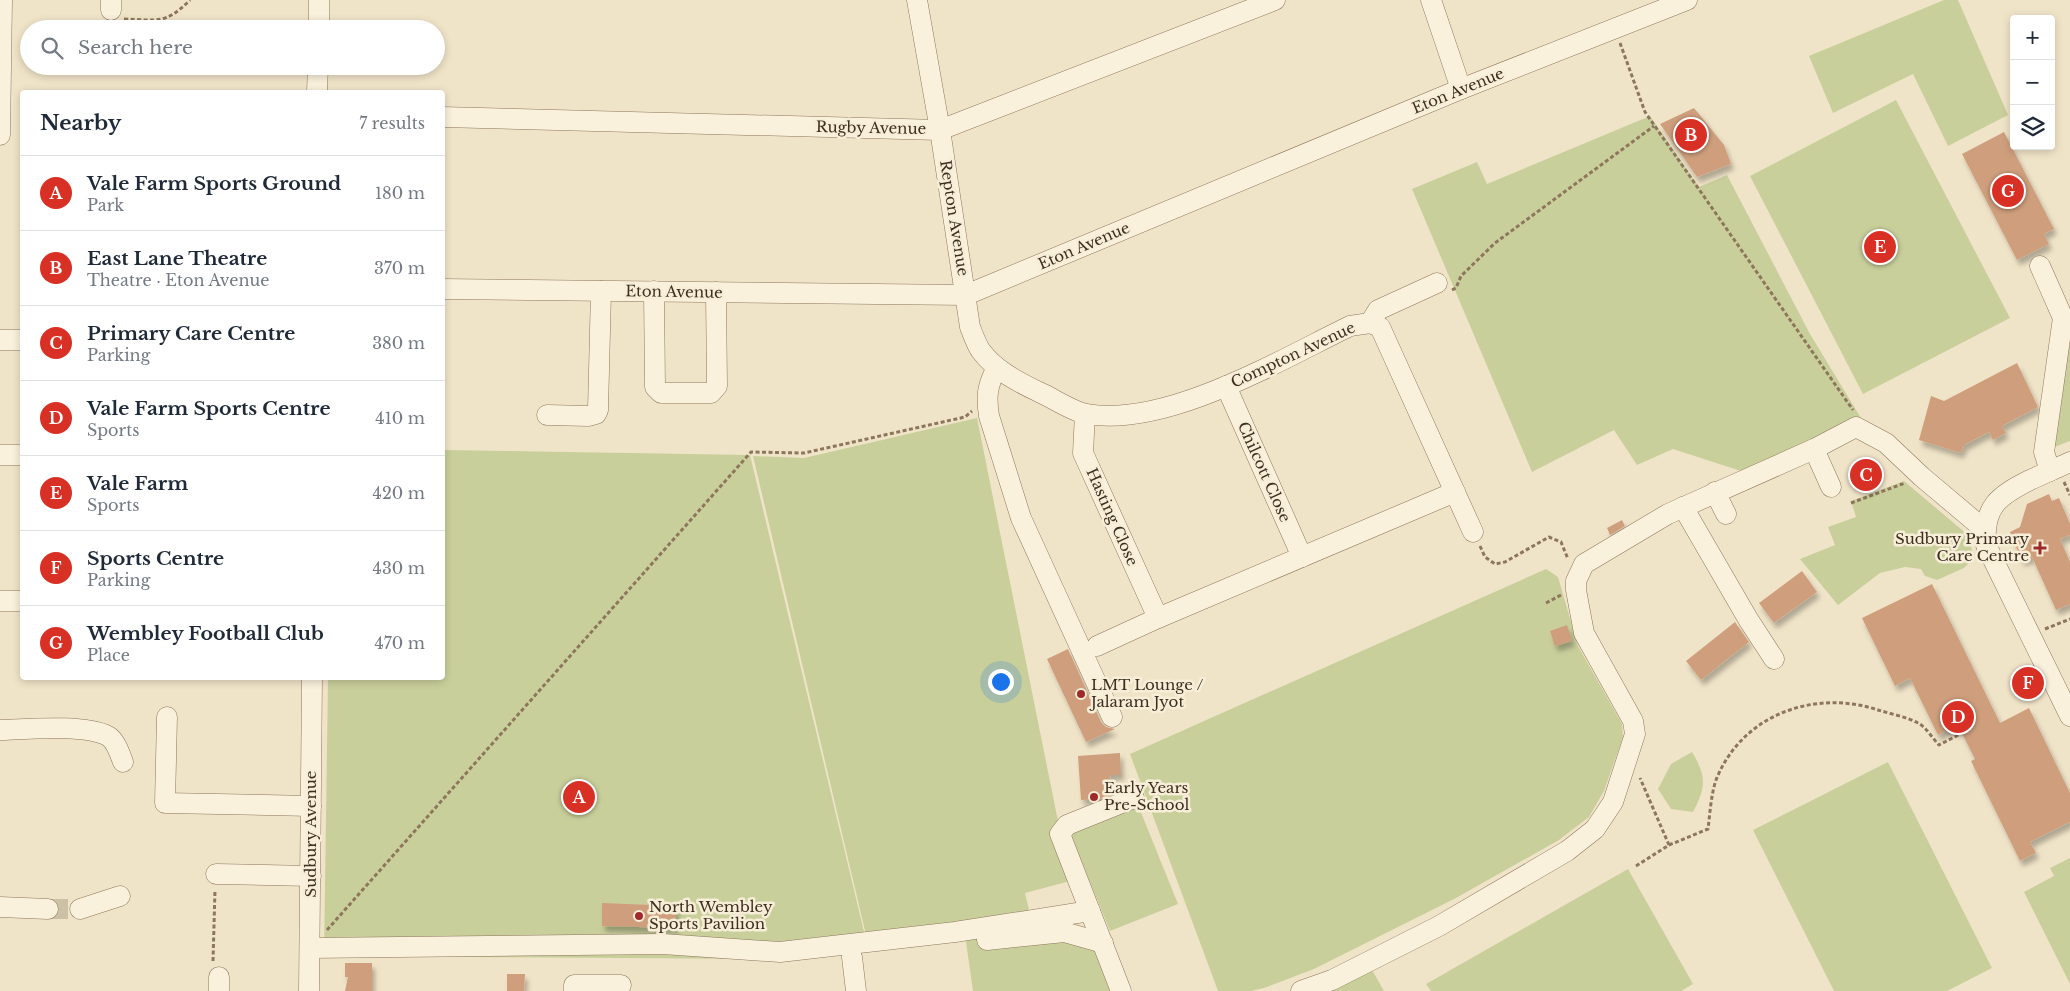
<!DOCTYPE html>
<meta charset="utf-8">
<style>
:root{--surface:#fff;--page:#f2f2f3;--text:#1f2937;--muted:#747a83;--line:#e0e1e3;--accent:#d93025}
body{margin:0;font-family:"Libre Baskerville",serif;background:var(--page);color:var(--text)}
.controls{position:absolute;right:15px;top:15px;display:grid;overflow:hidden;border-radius:5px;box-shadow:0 2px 8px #0003}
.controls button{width:45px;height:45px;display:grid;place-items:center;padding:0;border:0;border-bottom:1px solid var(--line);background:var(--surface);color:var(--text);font:25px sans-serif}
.you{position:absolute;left:1000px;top:681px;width:18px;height:18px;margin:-12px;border:4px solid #fff;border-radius:50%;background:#1a73e8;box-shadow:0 0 0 8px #1a73e833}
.badge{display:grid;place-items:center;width:32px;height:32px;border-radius:50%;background:var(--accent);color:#fff;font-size:16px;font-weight:700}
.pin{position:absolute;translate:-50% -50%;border:2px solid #fff;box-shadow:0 1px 5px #0006}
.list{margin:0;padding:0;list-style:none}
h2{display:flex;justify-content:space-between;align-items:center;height:65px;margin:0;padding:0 20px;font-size:21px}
h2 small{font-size:16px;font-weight:400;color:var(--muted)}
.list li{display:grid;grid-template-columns:32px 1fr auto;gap:15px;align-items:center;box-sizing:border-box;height:75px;padding:0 20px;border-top:1px solid var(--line)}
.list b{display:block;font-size:19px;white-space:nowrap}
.list p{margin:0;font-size:16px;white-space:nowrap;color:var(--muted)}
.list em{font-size:16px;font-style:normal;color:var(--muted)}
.icon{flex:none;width:28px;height:28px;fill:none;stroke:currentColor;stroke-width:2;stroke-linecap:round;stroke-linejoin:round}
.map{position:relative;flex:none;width:2070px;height:991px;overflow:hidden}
.search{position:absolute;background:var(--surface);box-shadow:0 2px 8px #0003;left:20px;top:20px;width:425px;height:55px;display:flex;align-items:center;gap:12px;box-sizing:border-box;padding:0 18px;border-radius:28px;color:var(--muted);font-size:19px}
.panel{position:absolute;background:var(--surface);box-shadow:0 2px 8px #0003;left:20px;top:90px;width:425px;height:590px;border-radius:5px}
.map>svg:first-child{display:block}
.green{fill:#c9cf9b}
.building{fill:#cf9f7d;filter:url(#shadow)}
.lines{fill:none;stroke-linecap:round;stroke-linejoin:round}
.minor-tunnel{stroke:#ccc0a6;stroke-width:20;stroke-dasharray:20 10;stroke-linecap:butt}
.minor-casing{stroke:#8d765c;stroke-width:21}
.path{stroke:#8d765c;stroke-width:3;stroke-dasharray:4 2.5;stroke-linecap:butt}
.minor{stroke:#faf1dc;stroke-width:20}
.poi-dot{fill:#9e2a2b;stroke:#f7eed8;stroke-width:2}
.labels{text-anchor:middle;stroke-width:5;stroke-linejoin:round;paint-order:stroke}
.street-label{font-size:15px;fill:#3d2e20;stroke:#f7eed8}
.poi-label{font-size:15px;fill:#3d2e20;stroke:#f7eed8;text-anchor:start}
</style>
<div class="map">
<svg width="2070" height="991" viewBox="0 0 2070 991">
<defs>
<filter id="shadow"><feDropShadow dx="3" dy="5.5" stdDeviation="2.5" flood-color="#0004"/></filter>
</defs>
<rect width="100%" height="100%" fill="#f0e4c8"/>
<g class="green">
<path d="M 1944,0 L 1958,0 L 2008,115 L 1948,146 L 1913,74 L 1833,113 L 1809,56 Z"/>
<path d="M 1896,100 L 2010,318 L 1863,394 L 1750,176 Z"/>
<path d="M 1650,116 L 1699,187 L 1727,175 L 1810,334 L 1861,418 L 1800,451 L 1744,472 L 1673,449 L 1637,465 L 1614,430 L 1532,472 L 1412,189 L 1477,162 L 1487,184 Z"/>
<path d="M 2070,337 L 2070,441 L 2052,448 Z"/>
<path d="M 977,418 L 1070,881 L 1025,893 L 1030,914 L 866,935 L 753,456 L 804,458 Z"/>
<path d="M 443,450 L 750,455 L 865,936 L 1029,916 L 1106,943 L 1127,991 L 973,991 L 965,935 L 776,959 L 324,956 L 328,678 L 442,678 Z"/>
<path d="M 1904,481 L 1968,535 L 1972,550 L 1971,561 L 1964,568 L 1937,580 L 1925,576 L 1921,569 L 1905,567 L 1880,573 L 1838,605 L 1800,559 L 1835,545 L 1828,527 L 1856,517 L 1851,501 Z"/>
<path d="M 1546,569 L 1558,577 L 1578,646 L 1622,724 L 1623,737 L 1604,791 L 1589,817 L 1559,840 L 1456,898 L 1314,969 L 1264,988 L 1251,991 L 1218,991 L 1130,754 Z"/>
<path d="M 1692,752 C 1707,777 1706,787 1693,812 L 1671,809 L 1658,789 L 1671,764 Z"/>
<path d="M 1888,762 L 1992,968 L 1947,991 L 1834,991 L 1753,830 Z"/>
<path d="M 1138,805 L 1178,904 L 1110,931 L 1070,833 Z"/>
<path d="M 2070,858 L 2070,984 L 2024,892 L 2054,876 L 2050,868 Z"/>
<path d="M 1628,869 L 1693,984 L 1681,991 L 1431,991 L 1426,984 Z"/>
<path d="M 1367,961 L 1384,991 L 1291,991 Z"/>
</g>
<g class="building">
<path d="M 1694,108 L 1724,145 L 1731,164 L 1697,177 L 1660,124 Z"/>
<path d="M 2004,132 L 2054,229 L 2044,234 L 2049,244 L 2017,260 L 1962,154 Z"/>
<path d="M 2017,363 L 2038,407 L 2002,426 L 2006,433 L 1993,440 L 1989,432 L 1964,445 L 1961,453 L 1919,440 L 1931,396 L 1944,401 Z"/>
<path d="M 2049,494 L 2052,501 L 2059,498 L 2070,524 L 2070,535 L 2060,539 L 2070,562 L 2070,604 L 2056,610 L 2032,557 L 2022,561 L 2010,532 L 2020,527 L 2027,504 Z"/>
<path d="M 1622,520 L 1625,526 L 1610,535 L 1607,528 Z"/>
<path d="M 1802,571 L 1817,592 L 1774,623 L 1759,603 Z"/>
<path d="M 1932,584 L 2000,723 L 2029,708 L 2070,793 L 2070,822 L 2030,842 L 2036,853 L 2020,861 L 1971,761 L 1975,759 L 1958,725 L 1938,735 L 1910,678 L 1895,686 L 1862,618 Z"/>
<path d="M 1735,622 L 1749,642 L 1701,680 L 1686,661 Z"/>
<path d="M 1567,625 L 1572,641 L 1555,646 L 1550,631 Z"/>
<path d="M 1068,649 L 1101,722 L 1106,727 L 1115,729 L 1086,742 L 1047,659 Z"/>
<path d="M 1120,753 L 1121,775 L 1110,775 L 1111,795 L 1099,799 L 1081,800 L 1078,756 Z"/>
<path d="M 602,903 L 676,906 L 675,928 L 602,926 Z"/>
<path d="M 345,963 L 372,963 L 372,991 L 345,991 L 348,977 L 345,977 Z"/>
<path d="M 507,974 L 525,974 L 524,991 L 507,991 Z"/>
</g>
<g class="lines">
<path class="minor-tunnel" d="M 48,909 L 80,909"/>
<defs>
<g id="minor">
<path d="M 111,0 L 111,10"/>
<path d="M 917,0 L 940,130 L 970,327 C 973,334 976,344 981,351 C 995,370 1018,382 1039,392 C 1053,398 1073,412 1087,414 C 1166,428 1280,360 1350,326 L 1370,323 L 1380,327 L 1473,532"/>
<path d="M 1431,0 L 1461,89"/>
<path d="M 319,29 L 319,0"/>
<path d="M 317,92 L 318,66"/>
<path d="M 442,117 L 940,130 L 1275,0"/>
<path d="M 0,135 L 2,0"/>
<path d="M 2040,266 L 2063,318 L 2044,452 L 2050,471"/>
<path d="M 442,289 L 966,295 L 1461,89 L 1687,0"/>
<path d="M 654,291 L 655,387 L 661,393 L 711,393 L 717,386 L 716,292"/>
<path d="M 1370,323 L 1378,310 L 1437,283"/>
<path d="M 0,340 L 22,340"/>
<path d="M 997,368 C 987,385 986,397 989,416 L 1021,518 L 1112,717"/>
<path d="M 1226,386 L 1302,557"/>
<path d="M 1085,414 L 1083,453 L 1158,618 L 1097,646"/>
<path d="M 547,415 L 589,416 L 596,414 L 598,410 L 601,291"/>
<path d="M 1814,449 L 1831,487"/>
<path d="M 0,455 L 22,455"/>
<path d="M 2070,462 C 2057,468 2043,474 2030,480 C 1998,496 1983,507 1986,545 L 2070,716"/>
<path d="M 1715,492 L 1726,514"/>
<path d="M 1683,507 L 1748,619 L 1774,659"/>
<path d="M 0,601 L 22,601"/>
<path d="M 1158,618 L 1455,492"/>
<path d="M 167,717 L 165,803 L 311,806"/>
<path d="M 0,730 C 27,729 85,724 108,736 C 116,741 120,754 123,762"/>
<path d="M 216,874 L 311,876"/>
<path d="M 0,907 L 48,909"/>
<path d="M 80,909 L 120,896"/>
<path d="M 987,940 L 1064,932 L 1103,943"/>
<path d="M 310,948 L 663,944 L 780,952 L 955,932 L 1090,911"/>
<path d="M 852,957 L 856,991"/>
<path d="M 219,977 L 219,991"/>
<path d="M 309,991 L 312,678"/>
<path d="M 574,991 L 574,985 L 621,985"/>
<path d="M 1121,991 L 1060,834 L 1067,825 L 1134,798"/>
<path d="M 1301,991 L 1332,980 L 1439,926 L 1567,851 L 1595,829 L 1613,802 L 1635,734 L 1633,721 L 1584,633 L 1576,590 L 1576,581 L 1584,564 L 1668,514 L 1814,449 L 1856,427 L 1886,443 L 1922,477 L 1985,530"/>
</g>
</defs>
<use href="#minor" class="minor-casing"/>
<g class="path">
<path d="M 124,19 C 157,20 165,25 190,0"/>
<path d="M 1620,43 L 1645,112 L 1853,410"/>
<path d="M 1452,290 L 1456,288 L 1461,276 L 1495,243 L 1654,126"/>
<path d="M 2064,482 L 2070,495"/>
<path d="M 1851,503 L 1905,483"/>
<path d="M 1480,546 L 1485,557 L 1495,564 L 1505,562 L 1549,537 L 1561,542 L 1568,559"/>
<path d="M 1546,603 L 1561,595"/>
<path d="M 2045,629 L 2070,619"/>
<path d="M 1669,845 L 1708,829 C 1710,813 1711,795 1716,780 C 1742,714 1815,689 1878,710 C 1891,714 1907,717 1918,723 C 1926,727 1933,739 1939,745 L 1962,733"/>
<path d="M 1636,866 L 1669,845 L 1640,778"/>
<path d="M 327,930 L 751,452 L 804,453 L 965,417 L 972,411"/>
<path d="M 213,961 L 215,890"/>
</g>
<use href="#minor" class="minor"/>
</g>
<g class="poi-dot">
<path d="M2037.5 540.5h5v5h5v5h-5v5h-5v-5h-5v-5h5z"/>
<circle cx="1081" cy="694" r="5"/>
<circle cx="1094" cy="797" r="5"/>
<circle cx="639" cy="916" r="5"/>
</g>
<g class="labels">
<g class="street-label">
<text transform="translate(1458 91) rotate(-22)" y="5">Eton Avenue</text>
<text transform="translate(871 128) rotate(1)" y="5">Rugby Avenue</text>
<text transform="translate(954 218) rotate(81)" y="5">Repton Avenue</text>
<text transform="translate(1084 246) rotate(-23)" y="5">Eton Avenue</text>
<text transform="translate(674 292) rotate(1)" y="5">Eton Avenue</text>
<text transform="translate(1293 355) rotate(-25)" y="5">Compton Avenue</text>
<text transform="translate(1264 472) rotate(66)" y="5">Chilcott Close</text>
<text transform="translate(1112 517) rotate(66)" y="5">Hasting Close</text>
<text transform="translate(311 834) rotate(-90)" y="5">Sudbury Avenue</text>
</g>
<g class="poi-label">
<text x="2029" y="544" text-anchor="end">Sudbury Primary<tspan x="2029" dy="17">Care Centre</tspan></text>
<text x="1091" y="690">LMT Lounge /<tspan x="1091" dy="17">Jalaram Jyot</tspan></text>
<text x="1104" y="793">Early Years<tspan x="1104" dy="17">Pre-School</tspan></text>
<text x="649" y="912">North Wembley<tspan x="649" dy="17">Sports Pavilion</tspan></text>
</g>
</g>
</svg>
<div class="controls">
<button>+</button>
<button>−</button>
<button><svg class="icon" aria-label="layers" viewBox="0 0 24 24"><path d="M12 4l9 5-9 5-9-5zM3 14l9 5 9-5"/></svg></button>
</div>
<div class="you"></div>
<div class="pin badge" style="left:579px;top:797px">A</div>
<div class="pin badge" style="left:1691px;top:135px">B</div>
<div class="pin badge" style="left:1866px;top:475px">C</div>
<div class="pin badge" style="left:1958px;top:717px">D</div>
<div class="pin badge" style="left:1880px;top:247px">E</div>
<div class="pin badge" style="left:2028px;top:683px">F</div>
<div class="pin badge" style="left:2008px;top:191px">G</div>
<div class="search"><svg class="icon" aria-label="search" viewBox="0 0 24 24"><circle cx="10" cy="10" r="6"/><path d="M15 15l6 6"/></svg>Search here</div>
<section class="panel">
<h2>Nearby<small>7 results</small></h2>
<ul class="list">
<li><span class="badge">A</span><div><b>Vale Farm Sports Ground</b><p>Park</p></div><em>180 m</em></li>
<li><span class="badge">B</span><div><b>East Lane Theatre</b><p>Theatre · Eton Avenue</p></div><em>370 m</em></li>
<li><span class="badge">C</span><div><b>Primary Care Centre</b><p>Parking</p></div><em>380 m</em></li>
<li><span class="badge">D</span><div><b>Vale Farm Sports Centre</b><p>Sports</p></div><em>410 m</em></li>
<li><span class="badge">E</span><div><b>Vale Farm</b><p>Sports</p></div><em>420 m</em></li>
<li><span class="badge">F</span><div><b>Sports Centre</b><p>Parking</p></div><em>430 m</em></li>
<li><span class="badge">G</span><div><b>Wembley Football Club</b><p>Place</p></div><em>470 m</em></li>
</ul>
</section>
</div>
